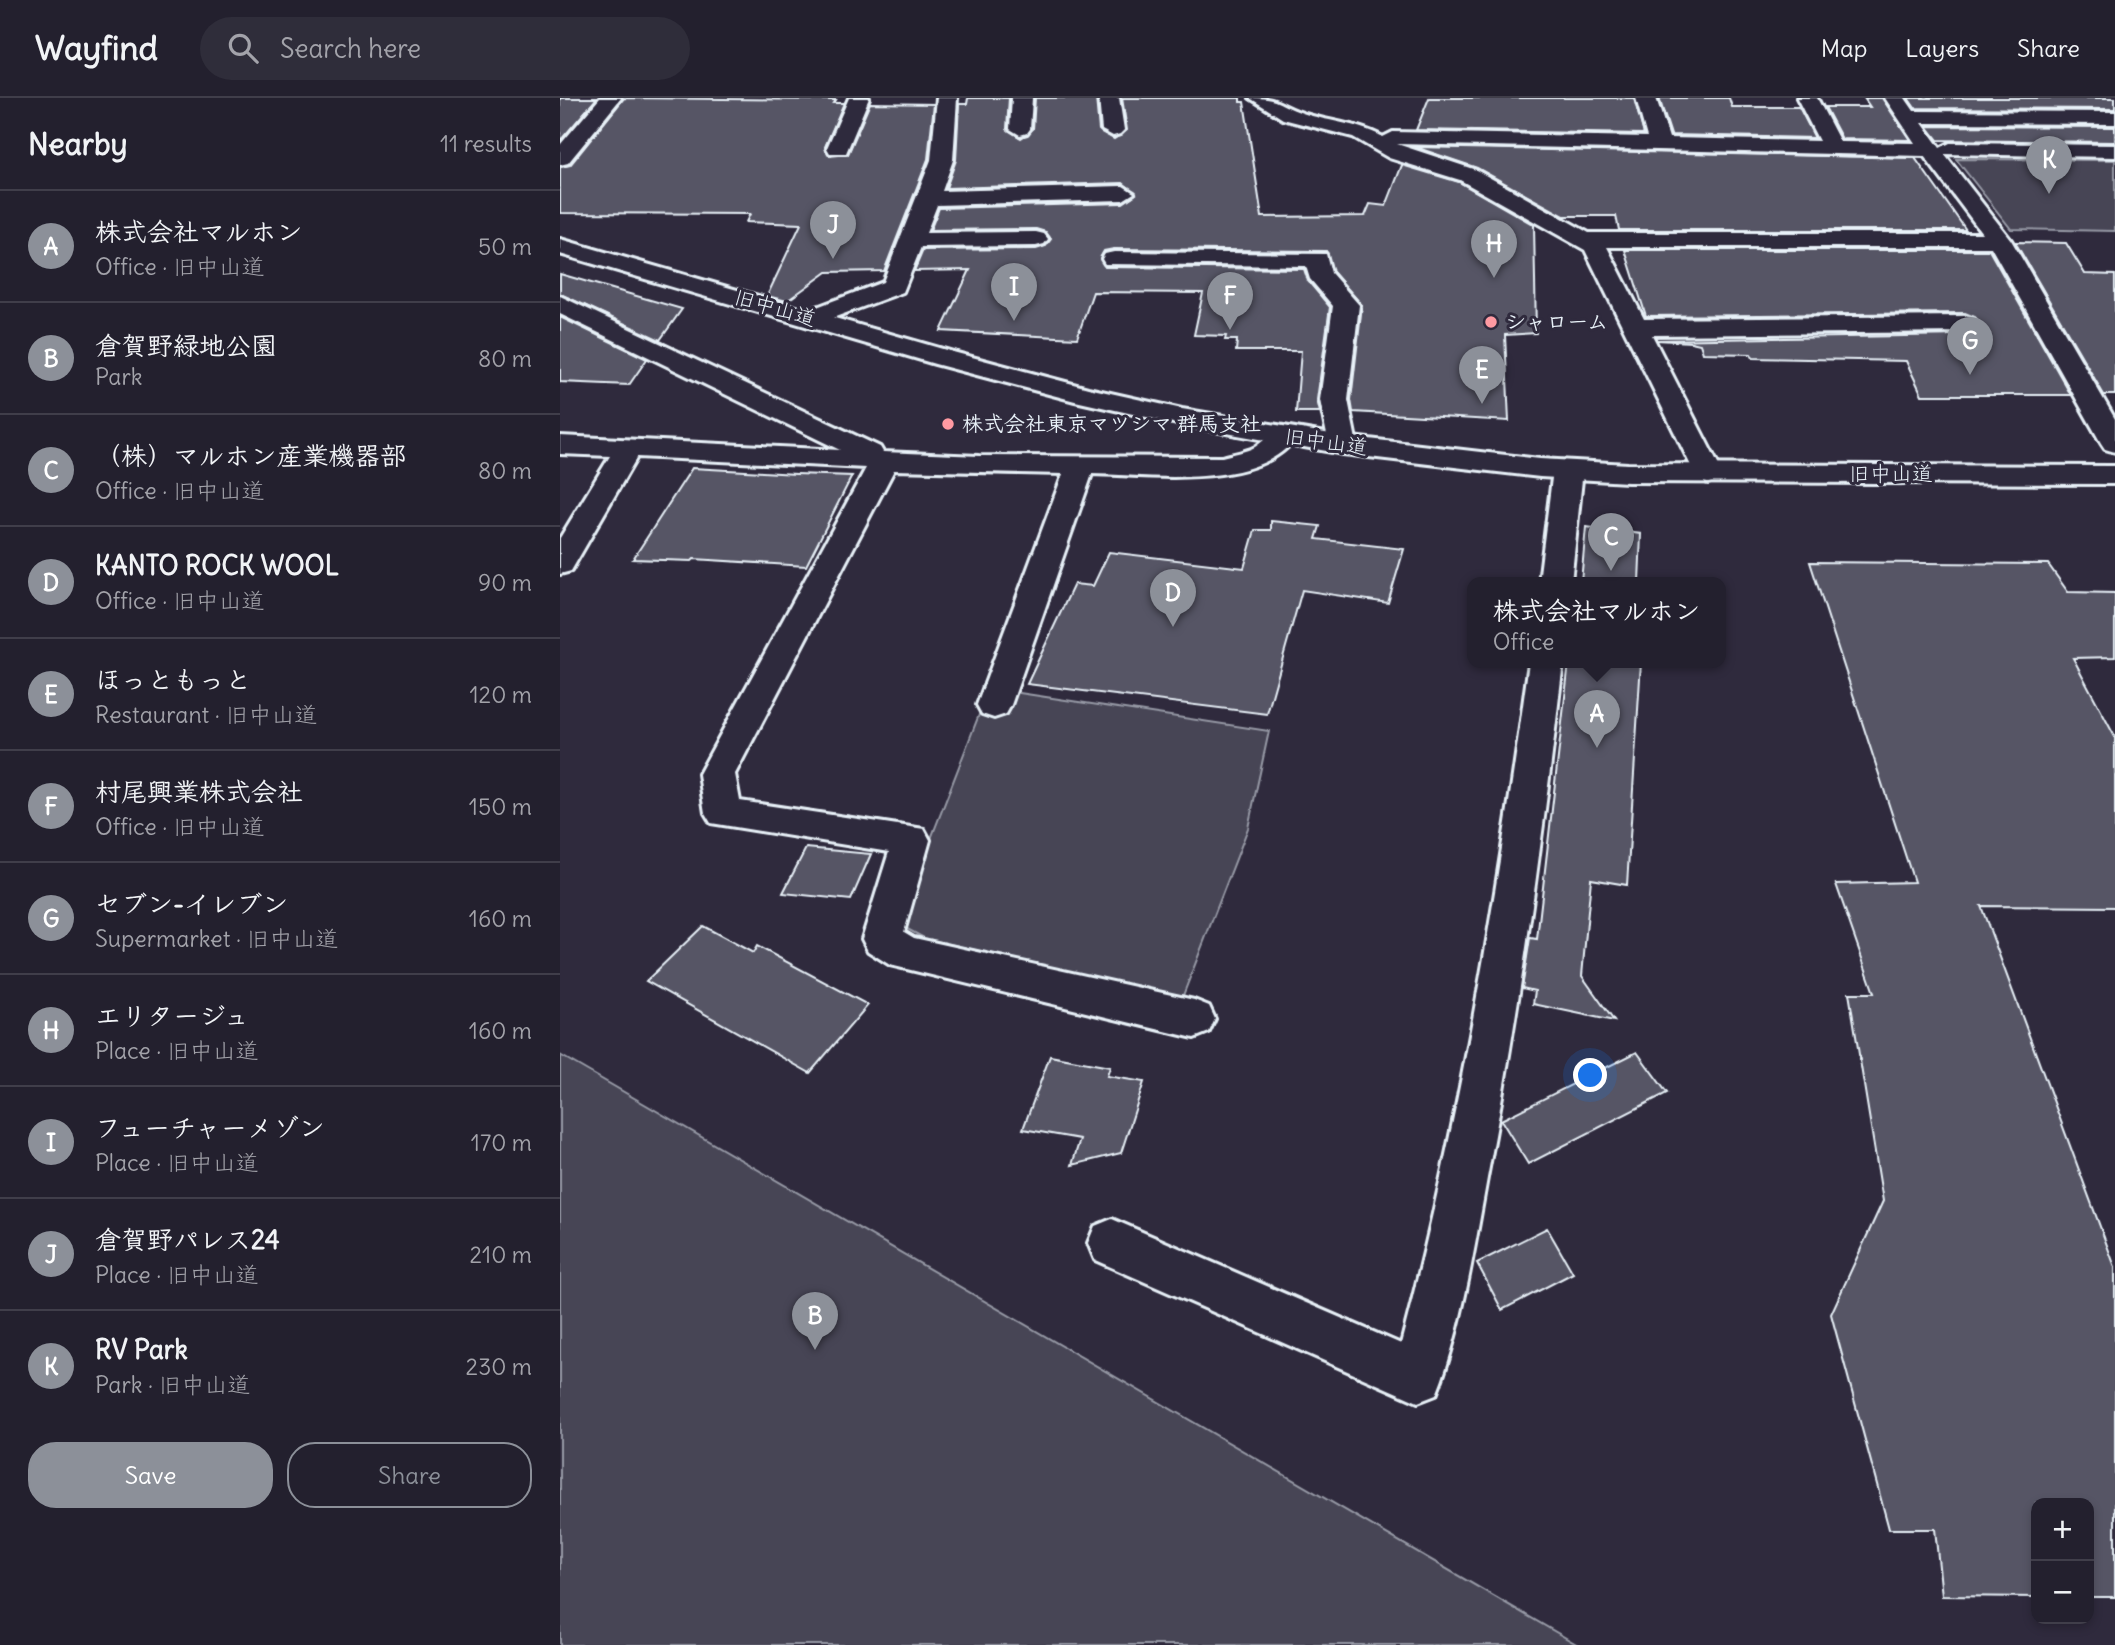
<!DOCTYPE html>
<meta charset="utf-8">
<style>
:root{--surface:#23202e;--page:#2f2d3a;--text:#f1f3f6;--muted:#a3a3aa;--line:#403e4a;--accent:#8c9099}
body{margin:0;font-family:Delius,"Klee One",sans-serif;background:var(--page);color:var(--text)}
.controls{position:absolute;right:21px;bottom:21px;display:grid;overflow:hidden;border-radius:14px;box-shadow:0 4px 10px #0003}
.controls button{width:63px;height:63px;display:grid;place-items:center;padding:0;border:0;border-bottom:2px solid var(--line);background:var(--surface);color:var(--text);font:35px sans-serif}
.you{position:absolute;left:1031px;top:978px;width:24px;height:24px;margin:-18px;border:5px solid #fff;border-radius:50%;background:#1a73e8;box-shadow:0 0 0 10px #1a73e833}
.badge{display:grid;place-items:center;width:46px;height:46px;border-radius:50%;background:var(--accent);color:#fff;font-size:23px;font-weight:700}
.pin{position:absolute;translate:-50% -58px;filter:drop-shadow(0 2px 4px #0008)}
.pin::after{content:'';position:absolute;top:37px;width:24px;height:21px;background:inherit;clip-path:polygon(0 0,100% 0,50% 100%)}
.popup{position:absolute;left:907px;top:479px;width:259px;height:91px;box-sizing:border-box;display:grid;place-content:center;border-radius:14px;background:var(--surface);filter:drop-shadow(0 2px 5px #0005);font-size:23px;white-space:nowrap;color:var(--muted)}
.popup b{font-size:26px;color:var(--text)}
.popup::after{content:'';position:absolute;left:50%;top:100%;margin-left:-14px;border:14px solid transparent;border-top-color:var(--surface)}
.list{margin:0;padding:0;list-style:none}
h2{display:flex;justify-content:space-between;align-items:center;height:91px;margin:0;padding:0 28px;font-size:30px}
h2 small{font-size:23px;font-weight:400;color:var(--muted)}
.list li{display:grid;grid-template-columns:46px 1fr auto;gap:21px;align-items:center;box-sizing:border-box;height:112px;padding:0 28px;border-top:2px solid var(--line)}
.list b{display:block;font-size:26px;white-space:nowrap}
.list p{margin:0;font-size:23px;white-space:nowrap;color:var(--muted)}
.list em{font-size:23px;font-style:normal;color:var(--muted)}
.actions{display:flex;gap:14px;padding:21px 28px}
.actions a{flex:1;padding:16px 0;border:2px solid var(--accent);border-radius:28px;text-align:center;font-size:24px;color:var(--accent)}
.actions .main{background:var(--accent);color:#fff}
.icon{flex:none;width:38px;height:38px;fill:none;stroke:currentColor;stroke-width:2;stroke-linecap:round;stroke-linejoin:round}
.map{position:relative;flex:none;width:1555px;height:1547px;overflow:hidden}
header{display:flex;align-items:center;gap:42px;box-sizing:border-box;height:98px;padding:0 35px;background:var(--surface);border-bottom:2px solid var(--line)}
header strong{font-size:33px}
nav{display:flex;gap:38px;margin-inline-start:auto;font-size:24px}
.search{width:490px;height:63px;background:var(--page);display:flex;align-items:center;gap:18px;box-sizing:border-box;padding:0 24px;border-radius:38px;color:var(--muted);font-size:26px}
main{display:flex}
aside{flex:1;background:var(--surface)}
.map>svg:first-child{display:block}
.green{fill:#464455;stroke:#979aa6;stroke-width:2}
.building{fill:#575565;stroke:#e8f1f8;stroke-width:2}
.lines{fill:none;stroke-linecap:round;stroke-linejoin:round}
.minor-casing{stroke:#e8f1f8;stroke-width:6}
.major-casing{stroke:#e8f1f8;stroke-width:6}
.minor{fill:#2f2a3d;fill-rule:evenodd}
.major{fill:#2f2a3d;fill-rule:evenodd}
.poi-dot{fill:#ff9aa2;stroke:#2f2a3d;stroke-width:2.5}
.labels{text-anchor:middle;stroke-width:6;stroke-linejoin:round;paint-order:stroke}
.far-street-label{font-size:21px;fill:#e8f1f8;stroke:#2f2a3d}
.far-poi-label{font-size:21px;font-weight:bold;fill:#e8f1f8;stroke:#2f2a3d;text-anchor:start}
</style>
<header>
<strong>Wayfind</strong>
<div class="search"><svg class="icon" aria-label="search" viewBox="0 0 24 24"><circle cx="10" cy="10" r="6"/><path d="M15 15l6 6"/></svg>Search here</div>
<nav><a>Map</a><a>Layers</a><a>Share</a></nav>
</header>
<main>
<aside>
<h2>Nearby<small>11 results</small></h2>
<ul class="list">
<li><span class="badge">A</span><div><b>株式会社マルホン</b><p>Office · 旧中山道</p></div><em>50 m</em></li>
<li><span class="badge">B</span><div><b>倉賀野緑地公園</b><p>Park</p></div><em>80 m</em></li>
<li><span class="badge">C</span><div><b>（株）マルホン産業機器部</b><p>Office · 旧中山道</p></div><em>80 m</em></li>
<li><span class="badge">D</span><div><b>KANTO ROCK WOOL</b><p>Office · 旧中山道</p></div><em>90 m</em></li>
<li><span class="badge">E</span><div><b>ほっともっと</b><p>Restaurant · 旧中山道</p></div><em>120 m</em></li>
<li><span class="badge">F</span><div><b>村尾興業株式会社</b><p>Office · 旧中山道</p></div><em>150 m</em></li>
<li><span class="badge">G</span><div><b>セブン-イレブン</b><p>Supermarket · 旧中山道</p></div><em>160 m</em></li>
<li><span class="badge">H</span><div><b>エリタージュ</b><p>Place · 旧中山道</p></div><em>160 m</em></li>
<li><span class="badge">I</span><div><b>フューチャーメゾン</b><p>Place · 旧中山道</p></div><em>170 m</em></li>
<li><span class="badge">J</span><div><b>倉賀野パレス24</b><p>Place · 旧中山道</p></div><em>210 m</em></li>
<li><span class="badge">K</span><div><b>RV Park</b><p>Park · 旧中山道</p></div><em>230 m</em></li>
</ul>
<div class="actions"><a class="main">Save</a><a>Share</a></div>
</aside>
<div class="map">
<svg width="1555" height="1547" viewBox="0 0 1555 1547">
<rect width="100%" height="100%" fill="#2f2a3d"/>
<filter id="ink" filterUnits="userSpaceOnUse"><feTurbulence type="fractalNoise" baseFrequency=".0143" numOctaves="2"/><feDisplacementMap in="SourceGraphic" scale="14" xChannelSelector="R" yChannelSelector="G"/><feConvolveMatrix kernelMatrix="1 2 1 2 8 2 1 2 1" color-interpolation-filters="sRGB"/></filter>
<g filter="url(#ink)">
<g class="green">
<path d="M 1396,61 L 1555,62 L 1555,133 L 1451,131 Z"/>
<path d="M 453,594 L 709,633 L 688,730 L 622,900 L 364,840 L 338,826 L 422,609 Z"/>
<path d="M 0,957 L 1018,1547 L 0,1547 Z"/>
</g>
<g class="building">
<path d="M 0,0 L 37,0 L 0,43 Z"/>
<path d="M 64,0 L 276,2 L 274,5 L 284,5 L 265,49 L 270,58 L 288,56 L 310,5 L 374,6 L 368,61 L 324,173 L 267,174 L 227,203 L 207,198 L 241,126 L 186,124 L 190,116 L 0,115 L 0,69 L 10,67 Z"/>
<path d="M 408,0 L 449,0 L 447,31 L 461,40 L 473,31 L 475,0 L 536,0 L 539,32 L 554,41 L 567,32 L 562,0 L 680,0 L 680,4 L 684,4 L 702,119 L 805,118 L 810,106 L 826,108 L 842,67 L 899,84 L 974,127 L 976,235 L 945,237 L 949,323 L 793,314 L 791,302 L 802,207 L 773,174 L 766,153 L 554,151 L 544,153 L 540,160 L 545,169 L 744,171 L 748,183 L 770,209 L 757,302 L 760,314 L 736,314 L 741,253 L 676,253 L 677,242 L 665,242 L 666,238 L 634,237 L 643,195 L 533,194 L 517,240 L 381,233 L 410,172 L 354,173 L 363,152 L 476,151 L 486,148 L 491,141 L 486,134 L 476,131 L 370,132 L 379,110 L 563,105 L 576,96 L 563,85 L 386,90 L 396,62 L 399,6 L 407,6 Z"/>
<path d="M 869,0 L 1074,0 L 1084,36 L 856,32 Z"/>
<path d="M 1099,0 L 1169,0 L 1172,9 L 1239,9 L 1255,40 L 1111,37 Z"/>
<path d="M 1304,0 L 1322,0 L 1350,42 L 1282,41 L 1265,9 L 1310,9 Z"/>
<path d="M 1348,0 L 1555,0 L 1555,11 L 1355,10 Z"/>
<path d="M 1367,28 L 1555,29 L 1555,44 L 1378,42 Z"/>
<path d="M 855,49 L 1355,60 L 1406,132 L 1059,132 L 1056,118 L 1004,118 L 917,70 Z"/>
<path d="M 1455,144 L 1506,145 L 1525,176 L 1555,177 L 1555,297 L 1544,297 Z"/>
<path d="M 1065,152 L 1429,152 L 1511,297 L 1362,297 L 1346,263 L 1193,260 L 1191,256 L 1143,255 L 1140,246 L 1131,244 L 1097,242 L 1405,237 L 1415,233 L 1421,226 L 1415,219 L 1405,215 L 1086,218 Z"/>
<path d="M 0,176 L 122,211 L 100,242 L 0,196 Z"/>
<path d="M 0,219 L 87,261 L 69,287 L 0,284 Z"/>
<path d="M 132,370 L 236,376 L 292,378 L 246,468 L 134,461 L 132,463 L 73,461 Z"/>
<path d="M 711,423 L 760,428 L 756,441 L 844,451 L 828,505 L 742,492 L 707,616 L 467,586 L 514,486 L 533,488 L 549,454 L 684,470 L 695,432 L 711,432 Z"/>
<path d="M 1026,429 L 1081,436 L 1079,484 L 1021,484 Z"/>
<path d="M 1250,464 L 1488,466 L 1508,494 L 1555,495 L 1555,559 L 1513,560 L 1555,639 L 1555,809 L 1421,808 L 1555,1169 L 1555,1499 L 1529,1499 L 1529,1405 L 1476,1405 L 1476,1499 L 1382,1498 L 1375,1431 L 1329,1431 L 1271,1216 L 1323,1103 L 1289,895 L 1314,895 L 1276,786 L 1354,784 Z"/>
<path d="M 1009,564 L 1081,564 L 1067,787 L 1031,781 L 1022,878 L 1054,923 L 973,906 L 975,893 L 962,890 L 970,840 L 977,841 Z"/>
<path d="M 246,750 L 311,756 L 291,802 L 223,795 Z"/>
<path d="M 143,828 L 193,855 L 197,848 L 308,907 L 250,975 L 86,883 Z"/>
<path d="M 1077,954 L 1107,995 L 968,1066 L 941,1022 Z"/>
<path d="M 490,958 L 550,969 L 547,978 L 584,984 L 561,1055 L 512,1067 L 520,1041 L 463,1031 Z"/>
<path d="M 987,1130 L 1013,1175 L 942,1212 L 917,1165 Z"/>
</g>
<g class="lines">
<defs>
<g id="minor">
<path d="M 40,0 L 61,0 L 8,65 L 0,67 L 0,47 Z"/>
<path d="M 289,0 L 309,0 L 286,55 L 270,55 L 267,50 Z"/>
<path d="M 377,0 L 397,0 L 393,62 L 382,93 L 563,88 L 574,95 L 563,102 L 377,107 L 366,135 L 476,134 L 484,136 L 488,141 L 484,146 L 476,148 L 361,149 L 343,194 L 259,225 L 241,225 L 237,220 L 241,215 L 323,184 L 371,62 Z"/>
<path d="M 452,0 L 472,0 L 470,31 L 467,35 L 460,37 L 450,31 Z"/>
<path d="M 539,0 L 559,0 L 564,32 L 560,36 L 553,38 L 542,32 Z"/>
<path d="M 690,0 C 716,0 715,4 737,13 C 765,24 796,24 823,39 L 833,34 L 1087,39 L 1076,0 L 1096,0 L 1109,40 L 1259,43 L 1237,0 L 1257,0 L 1280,44 L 1355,45 L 1325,0 L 1345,0 L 1354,13 L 1555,14 L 1555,26 L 1362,25 L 1380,50 L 1390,45 L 1555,47 L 1555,59 L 1384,56 L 1451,142 L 1555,321 L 1555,354 L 1545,351 L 1541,345 L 1431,149 L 1047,149 L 1084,221 L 1405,218 L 1414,221 L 1418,226 L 1414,231 L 1405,234 L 1092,237 L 1163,376 L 1158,382 L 1148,385 L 1138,382 L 1025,152 L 900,82 L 829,60 L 793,39 L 723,21 ZM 837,46 L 1364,58 L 1422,135 L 1029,135 L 916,72 Z"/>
<path d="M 554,154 L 766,156 L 771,175 L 799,207 L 788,302 L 797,347 L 793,353 L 783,356 L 773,353 L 769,347 L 760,302 L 773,208 L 750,181 L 746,168 L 545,166 L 542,161 L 545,156 Z"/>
<path d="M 0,198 L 320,349 L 323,354 L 419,358 L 662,359 C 672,356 686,354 695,349 C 710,340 712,327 733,332 L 737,338 C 699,393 591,377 532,376 L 451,607 L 446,616 L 434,620 L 422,616 L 417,607 L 503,376 L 334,372 L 175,676 L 180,703 L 364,731 L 370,742 L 344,834 L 354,840 L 634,902 L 649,908 L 655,921 L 649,934 L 634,940 L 330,867 L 308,853 L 302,841 L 329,754 L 151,725 L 145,715 L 139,676 L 306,370 L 77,359 L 11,473 L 0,476 L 0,440 L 50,358 L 0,356 L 0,338 L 280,352 L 0,216 Z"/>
<path d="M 1008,363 L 1018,366 L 1023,372 L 1011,484 L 979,484 L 993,372 L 998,366 Z"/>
<path d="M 969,564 L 1003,564 C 983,737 960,909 927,1080 C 915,1146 901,1236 876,1297 L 858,1304 L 535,1162 L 528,1145 L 535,1128 L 552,1121 L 841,1246 C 900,1022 938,794 969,564 Z"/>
</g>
<path id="major" d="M 0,141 L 393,254 L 528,290 L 622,311 L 783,338 L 980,361 L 1068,366 L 1555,368 L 1555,386 L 1068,384 L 980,379 L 783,356 L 622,327 L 515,303 L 375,266 L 0,156 Z"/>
</defs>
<use href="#minor" class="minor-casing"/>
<use href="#major" class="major-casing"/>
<use href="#minor" class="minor"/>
<use href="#major" class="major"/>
</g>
</g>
<g class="poi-dot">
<circle cx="931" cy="224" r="7"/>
<circle cx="388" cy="326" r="7"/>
</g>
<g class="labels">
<g class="far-street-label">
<text transform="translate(215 210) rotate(16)" y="7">旧中山道</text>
<text transform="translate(766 344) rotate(8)" y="7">旧中山道</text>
<text x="1331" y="383">旧中山道</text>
</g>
<g class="far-poi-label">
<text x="945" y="231">シャローム</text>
<text x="402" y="333">株式会社東京マツシマ 群馬支社</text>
</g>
</g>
</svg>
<div class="controls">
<button>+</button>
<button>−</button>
</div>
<div class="you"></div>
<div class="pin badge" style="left:1037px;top:650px">A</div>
<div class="popup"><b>株式会社マルホン</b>Office</div>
<div class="pin badge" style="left:255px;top:1252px">B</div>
<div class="pin badge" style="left:1051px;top:473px">C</div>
<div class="pin badge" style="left:613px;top:529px">D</div>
<div class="pin badge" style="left:922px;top:306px">E</div>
<div class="pin badge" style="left:670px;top:232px">F</div>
<div class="pin badge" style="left:1410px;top:277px">G</div>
<div class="pin badge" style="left:934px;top:180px">H</div>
<div class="pin badge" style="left:454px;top:223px">I</div>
<div class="pin badge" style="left:273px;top:161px">J</div>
<div class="pin badge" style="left:1489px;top:96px">K</div>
</div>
</main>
